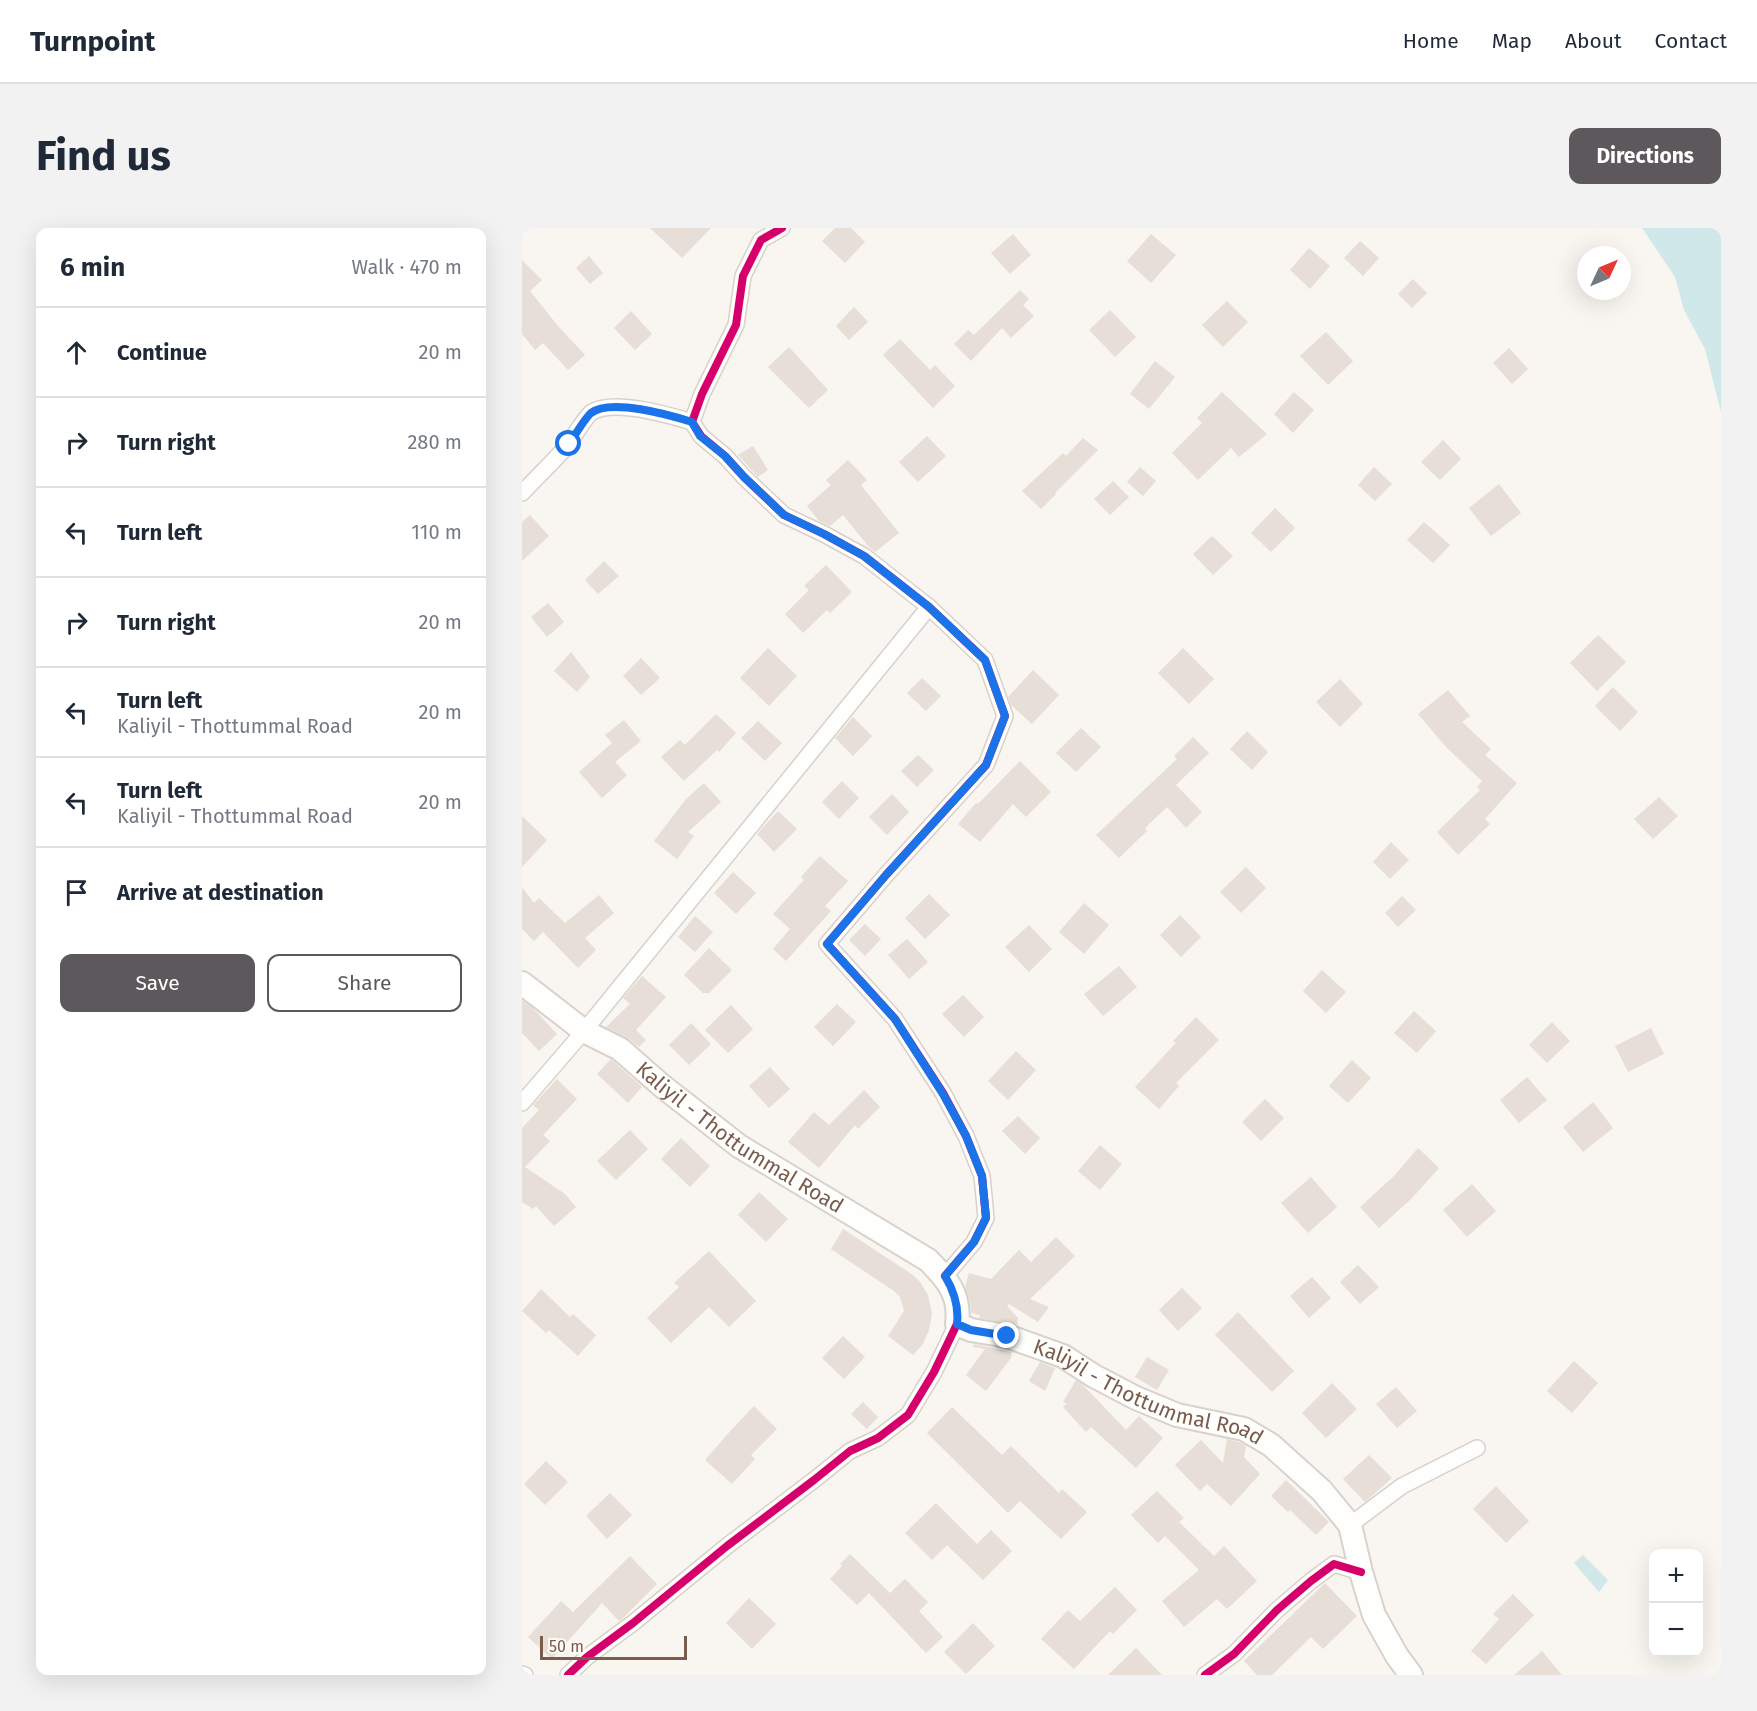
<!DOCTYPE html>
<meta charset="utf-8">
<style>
:root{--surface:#fff;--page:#f2f2f3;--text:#1f2937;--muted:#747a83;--line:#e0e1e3;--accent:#5c585b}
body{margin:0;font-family:"Fira Sans",sans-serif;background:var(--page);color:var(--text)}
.controls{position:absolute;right:18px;bottom:18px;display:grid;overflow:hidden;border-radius:12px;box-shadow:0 6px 24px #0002}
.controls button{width:54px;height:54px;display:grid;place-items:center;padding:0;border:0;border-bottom:2px solid var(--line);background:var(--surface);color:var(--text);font:30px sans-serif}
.compass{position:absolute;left:1055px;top:18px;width:54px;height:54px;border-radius:50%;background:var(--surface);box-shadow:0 6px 24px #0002;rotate:46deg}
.scale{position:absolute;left:18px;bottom:15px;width:147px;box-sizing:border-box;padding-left:6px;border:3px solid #7a5c4d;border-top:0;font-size:16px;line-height:21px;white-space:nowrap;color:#7a5c4d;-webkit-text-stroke:4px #fffaf3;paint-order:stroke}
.stop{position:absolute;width:18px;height:18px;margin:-14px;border:4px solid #1a73e8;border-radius:50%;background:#fff}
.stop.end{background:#1a73e8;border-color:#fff;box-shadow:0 2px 6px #0008}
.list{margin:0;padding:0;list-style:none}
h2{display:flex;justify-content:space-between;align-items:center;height:78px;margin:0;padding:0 24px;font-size:26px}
h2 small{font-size:20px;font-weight:400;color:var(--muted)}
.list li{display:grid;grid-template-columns:39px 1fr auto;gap:18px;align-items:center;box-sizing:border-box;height:90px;padding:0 24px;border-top:2px solid var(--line)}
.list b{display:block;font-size:22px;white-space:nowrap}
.list p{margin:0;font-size:20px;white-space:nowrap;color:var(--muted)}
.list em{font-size:20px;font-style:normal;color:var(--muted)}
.actions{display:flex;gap:12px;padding:18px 24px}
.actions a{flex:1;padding:14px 0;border:2px solid var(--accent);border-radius:12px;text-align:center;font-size:21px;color:var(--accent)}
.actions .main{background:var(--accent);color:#fff}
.icon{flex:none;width:33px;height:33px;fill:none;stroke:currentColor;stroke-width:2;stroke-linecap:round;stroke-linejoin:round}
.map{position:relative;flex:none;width:1199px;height:1447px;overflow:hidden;border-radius:12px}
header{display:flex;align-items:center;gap:36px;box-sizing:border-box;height:84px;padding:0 30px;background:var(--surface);border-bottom:2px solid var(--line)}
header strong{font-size:28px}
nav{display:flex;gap:33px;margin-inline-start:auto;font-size:21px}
.intro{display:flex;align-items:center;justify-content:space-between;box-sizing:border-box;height:144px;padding:0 36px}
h1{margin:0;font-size:42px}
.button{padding:15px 27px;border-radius:12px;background:var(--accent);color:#fff;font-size:21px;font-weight:700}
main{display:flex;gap:36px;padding:0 36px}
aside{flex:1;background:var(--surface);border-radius:12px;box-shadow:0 6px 24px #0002}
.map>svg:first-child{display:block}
.water{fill:#d0e8ea}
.building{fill:#e6ded7}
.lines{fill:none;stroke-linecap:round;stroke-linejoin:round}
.street-casing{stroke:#d7d1cb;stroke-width:18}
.secondary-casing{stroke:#d9d2cb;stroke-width:26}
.street{stroke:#fefefd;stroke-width:15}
.secondary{stroke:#fefefd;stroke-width:22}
.cycleway-casing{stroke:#fffaf3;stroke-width:11}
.cycleway{stroke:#d6006c;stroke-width:8}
.route{stroke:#1a73e8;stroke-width:8}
.labels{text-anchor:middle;stroke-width:4.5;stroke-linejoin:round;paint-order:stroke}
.street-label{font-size:21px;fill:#7a5c4d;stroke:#fffaf3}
</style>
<header>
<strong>Turnpoint</strong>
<nav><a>Home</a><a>Map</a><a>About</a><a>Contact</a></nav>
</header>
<div class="intro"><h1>Find us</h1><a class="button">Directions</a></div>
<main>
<aside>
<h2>6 min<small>Walk · 470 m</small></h2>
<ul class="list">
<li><svg class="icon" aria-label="ahead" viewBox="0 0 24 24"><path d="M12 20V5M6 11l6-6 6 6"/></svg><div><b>Continue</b></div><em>20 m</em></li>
<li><svg class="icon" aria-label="right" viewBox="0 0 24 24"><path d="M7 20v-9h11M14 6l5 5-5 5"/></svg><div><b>Turn right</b></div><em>280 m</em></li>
<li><svg class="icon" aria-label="left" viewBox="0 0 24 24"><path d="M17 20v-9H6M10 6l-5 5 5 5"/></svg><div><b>Turn left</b></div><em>110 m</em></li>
<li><svg class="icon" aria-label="right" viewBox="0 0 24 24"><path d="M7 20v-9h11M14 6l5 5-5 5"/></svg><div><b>Turn right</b></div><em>20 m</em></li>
<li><svg class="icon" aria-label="left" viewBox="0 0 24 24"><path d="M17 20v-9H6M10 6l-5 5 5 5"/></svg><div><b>Turn left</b><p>Kaliyil - Thottummal Road</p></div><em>20 m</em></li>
<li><svg class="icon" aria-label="left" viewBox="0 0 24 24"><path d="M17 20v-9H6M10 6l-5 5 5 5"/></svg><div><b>Turn left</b><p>Kaliyil - Thottummal Road</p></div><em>20 m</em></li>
<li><svg class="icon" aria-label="arrive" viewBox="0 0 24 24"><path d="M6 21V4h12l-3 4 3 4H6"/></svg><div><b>Arrive at destination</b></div></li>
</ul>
<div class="actions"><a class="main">Save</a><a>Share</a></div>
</aside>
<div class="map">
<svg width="1199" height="1447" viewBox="0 0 1199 1447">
<rect width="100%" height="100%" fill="#f9f5f0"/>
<g class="water">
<path d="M 1120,0 L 1199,0 L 1199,184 L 1183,121 L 1162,82 L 1153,49 Z"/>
<path d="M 1061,1327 L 1086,1352 L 1077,1364 L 1052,1335 Z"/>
</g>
<g class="building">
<path d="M 128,0 L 189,0 L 160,30 Z"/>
<path d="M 313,0 L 329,0 L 343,14 L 323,35 L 300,13 Z"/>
<path d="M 491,6 L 509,27 L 488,46 L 469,25 Z"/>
<path d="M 629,6 L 654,27 L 629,55 L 605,33 Z"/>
<path d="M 838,13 L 857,30 L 841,48 L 822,30 Z"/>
<path d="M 787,20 L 808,38 L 788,61 L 768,42 Z"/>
<path d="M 67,28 L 81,45 L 68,56 L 54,40 Z"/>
<path d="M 0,32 L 20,52 L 8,63 L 36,98 L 63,127 L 46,142 L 21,115 L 13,122 L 0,106 Z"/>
<path d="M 891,51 L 905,65 L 890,80 L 876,66 Z"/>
<path d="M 498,62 L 507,71 L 501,77 L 512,88 L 489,110 L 480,100 L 449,133 L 432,116 L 446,102 L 452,107 Z"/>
<path d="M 705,73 L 726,94 L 701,119 L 680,97 Z"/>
<path d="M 332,79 L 346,94 L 327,112 L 314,98 Z"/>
<path d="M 588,82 L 614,109 L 593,129 L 567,102 Z"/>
<path d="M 109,83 L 130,106 L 113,122 L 92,100 Z"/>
<path d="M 804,104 L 831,133 L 806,157 L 778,128 Z"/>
<path d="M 378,111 L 408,142 L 413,137 L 433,158 L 411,180 L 361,127 Z"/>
<path d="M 267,119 L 306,162 L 287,180 L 246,139 Z"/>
<path d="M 987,120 L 1006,141 L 990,156 L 971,135 Z"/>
<path d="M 633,133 L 653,149 L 627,181 L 608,166 Z"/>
<path d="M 700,164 L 745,206 L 717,229 L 709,220 L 676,252 L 650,225 L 680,195 L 675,190 Z"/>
<path d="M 772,164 L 792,182 L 771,205 L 752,186 Z"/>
<path d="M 405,208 L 424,228 L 396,254 L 377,234 Z"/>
<path d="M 561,210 L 576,222 L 533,265 L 534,266 L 519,281 L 500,263 L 541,225 L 544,228 Z"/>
<path d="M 921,212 L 939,231 L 918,252 L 899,234 Z"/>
<path d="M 231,218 L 246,242 L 236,249 L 216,227 Z"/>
<path d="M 326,232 L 345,252 L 339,257 L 377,305 L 353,324 L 347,319 L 321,287 L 308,298 L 297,293 L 285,278 L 309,257 L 304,252 Z"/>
<path d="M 618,239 L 634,253 L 621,268 L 605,254 Z"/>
<path d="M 852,239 L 870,256 L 853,273 L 836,257 Z"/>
<path d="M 591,253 L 607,269 L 588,287 L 572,271 Z"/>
<path d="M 977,256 L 999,285 L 969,308 L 947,280 Z"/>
<path d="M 753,280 L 773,300 L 749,324 L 729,305 Z"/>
<path d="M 8,287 L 27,308 L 0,333 L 0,294 Z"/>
<path d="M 902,294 L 928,317 L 911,335 L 885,312 Z"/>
<path d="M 690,308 L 711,328 L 691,347 L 671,326 Z"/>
<path d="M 82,333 L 97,348 L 76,366 L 63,352 Z"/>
<path d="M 304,337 L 330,364 L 308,385 L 305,382 L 281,405 L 263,386 L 287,362 L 282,358 Z"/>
<path d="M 26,375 L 42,394 L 25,409 L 9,389 Z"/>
<path d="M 1076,407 L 1104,434 L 1075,463 L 1048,435 Z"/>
<path d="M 246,420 L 275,448 L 247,478 L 218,450 Z"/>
<path d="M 661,420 L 692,451 L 667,476 L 636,445 Z"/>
<path d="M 49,424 L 68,449 L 55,464 L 32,443 Z"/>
<path d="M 119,430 L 138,450 L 119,467 L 101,448 Z"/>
<path d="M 511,442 L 537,467 L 510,496 L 489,477 L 486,469 Z"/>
<path d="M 400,450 L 419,468 L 404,483 L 385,465 Z"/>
<path d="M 818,451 L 841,476 L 818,499 L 794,474 Z"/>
<path d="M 1091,459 L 1116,484 L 1098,503 L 1073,478 Z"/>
<path d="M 926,462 L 948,488 L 940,494 L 969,521 L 963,527 L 995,555 L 963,591 L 968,596 L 936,627 L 915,604 L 958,562 L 955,559 L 960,553 L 924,519 L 896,486 Z"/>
<path d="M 194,486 L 214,505 L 197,524 L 195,522 L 162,553 L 139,529 L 158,512 L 163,517 Z"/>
<path d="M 331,489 L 350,508 L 331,528 L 313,510 Z"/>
<path d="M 102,492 L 119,513 L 93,534 L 105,547 L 80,570 L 57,544 L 90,515 L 83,507 Z"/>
<path d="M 236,493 L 260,515 L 243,533 L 219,510 Z"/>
<path d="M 559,500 L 579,519 L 554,544 L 534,525 Z"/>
<path d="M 725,503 L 746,524 L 730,542 L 708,521 Z"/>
<path d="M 671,509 L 687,525 L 654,557 L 680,584 L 664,600 L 645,579 L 623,600 L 625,603 L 597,630 L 574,607 L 655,531 L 652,528 Z"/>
<path d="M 396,527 L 412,542 L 395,559 L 379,543 Z"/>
<path d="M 498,533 L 529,564 L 504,589 L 491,576 L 458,614 L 436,596 L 454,575 L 456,576 Z"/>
<path d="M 320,553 L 337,570 L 317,591 L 300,574 Z"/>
<path d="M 182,555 L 199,574 L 166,604 L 172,608 L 155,631 L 132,613 L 164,571 Z"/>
<path d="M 370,566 L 387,584 L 365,607 L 347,589 Z"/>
<path d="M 1137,569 L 1156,588 L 1131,611 L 1112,591 Z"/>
<path d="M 256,583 L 275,601 L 252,624 L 235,606 Z"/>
<path d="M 0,588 L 25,612 L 0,639 Z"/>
<path d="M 869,614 L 887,632 L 868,651 L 851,634 Z"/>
<path d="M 298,628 L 326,653 L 303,678 L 309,683 L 264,733 L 251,721 L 268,701 L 251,686 L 282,652 L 279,649 Z"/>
<path d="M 724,639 L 744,660 L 719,685 L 698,664 Z"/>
<path d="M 211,644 L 234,665 L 214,686 L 192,665 Z"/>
<path d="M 0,659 L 12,675 L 17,670 L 43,695 L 77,667 L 92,685 L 63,710 L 74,722 L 56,740 L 21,704 L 12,713 L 0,701 Z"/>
<path d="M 407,666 L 428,687 L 403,711 L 383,690 Z"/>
<path d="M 880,668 L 894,682 L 876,699 L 863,685 Z"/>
<path d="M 562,675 L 587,697 L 562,726 L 537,704 Z"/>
<path d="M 658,687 L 679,709 L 659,729 L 638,707 Z"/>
<path d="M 173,688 L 191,704 L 173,724 L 156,709 Z"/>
<path d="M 343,696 L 359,711 L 343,728 L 327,712 Z"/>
<path d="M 507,697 L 530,721 L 507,744 L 483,719 Z"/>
<path d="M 385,711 L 406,734 L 387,751 L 366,727 Z"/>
<path d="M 187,720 L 210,742 L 187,765 L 181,765 L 162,747 Z"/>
<path d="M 597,738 L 615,759 L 581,788 L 562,766 Z"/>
<path d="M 800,742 L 824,764 L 804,785 L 781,763 Z"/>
<path d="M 120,748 L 144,769 L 114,802 L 124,812 L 117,819 L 104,809 L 84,799 L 108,776 L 101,770 Z"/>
<path d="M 441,767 L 462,789 L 442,809 L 420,786 Z"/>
<path d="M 0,772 L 11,780 L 35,806 L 17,823 L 0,805 Z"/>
<path d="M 315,776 L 334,794 L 311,818 L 292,799 Z"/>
<path d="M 209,777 L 231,801 L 206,825 L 183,802 Z"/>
<path d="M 892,783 L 914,803 L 895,825 L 872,805 Z"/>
<path d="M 674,789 L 697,812 L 654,855 L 657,858 L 637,881 L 613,859 L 654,815 L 651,813 Z"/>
<path d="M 1030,794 L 1048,813 L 1025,835 L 1007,817 Z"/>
<path d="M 169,795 L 189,816 L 167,837 L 147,817 Z"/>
<path d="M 1129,800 L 1142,826 L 1106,844 L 1093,818 Z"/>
<path d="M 494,823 L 514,842 L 486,872 L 466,853 Z"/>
<path d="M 89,831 L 120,859 L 106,875 L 75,846 Z"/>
<path d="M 830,832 L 849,850 L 826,875 L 807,858 Z"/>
<path d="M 248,839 L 268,861 L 247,880 L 227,858 Z"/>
<path d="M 1005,849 L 1025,872 L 997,895 L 978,872 Z"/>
<path d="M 35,851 L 55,871 L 21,907 L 28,913 L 3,939 L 43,966 L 54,979 L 32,998 L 14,978 L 11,981 L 0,974 L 0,900 L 17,882 L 11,877 Z"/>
<path d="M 342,862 L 358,879 L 336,901 L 333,897 L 297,940 L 266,914 L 292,884 L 307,897 Z"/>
<path d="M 743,871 L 762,890 L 739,913 L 720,894 Z"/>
<path d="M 1071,874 L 1091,900 L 1061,924 L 1041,899 Z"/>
<path d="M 496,888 L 518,910 L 503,926 L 480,903 Z"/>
<path d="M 108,902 L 126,921 L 94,952 L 75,933 Z"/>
<path d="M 159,910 L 188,938 L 168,959 L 139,931 Z"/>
<path d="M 578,917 L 600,936 L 578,962 L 556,943 Z"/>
<path d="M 896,920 L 917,940 L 890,970 L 857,1000 L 838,979 L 872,948 Z"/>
<path d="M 789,949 L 815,979 L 786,1005 L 759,975 Z"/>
<path d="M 950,956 L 974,983 L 945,1009 L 921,982 Z"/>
<path d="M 237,964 L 266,991 L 244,1014 L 216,987 Z"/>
<path d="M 321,1001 L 391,1047 L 398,1054 L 406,1067 L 410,1086 L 407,1102 L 401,1116 L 391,1127 L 366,1108 L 382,1083 L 378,1069 L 372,1063 L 309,1021 Z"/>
<path d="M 534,1009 L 553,1028 L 508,1071 L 527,1079 L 516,1094 L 487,1076 L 485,1078 L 496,1090 L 495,1097 L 457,1090 L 458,1087 L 449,1085 L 448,1073 L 443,1059 L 447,1045 L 469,1051 L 497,1022 L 509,1034 Z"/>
<path d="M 187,1023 L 234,1073 L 207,1099 L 187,1079 L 149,1115 L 125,1090 L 157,1059 L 152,1055 Z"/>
<path d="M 836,1037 L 857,1059 L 838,1076 L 818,1054 Z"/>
<path d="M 790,1049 L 809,1070 L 787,1090 L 768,1068 Z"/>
<path d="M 660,1060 L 680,1080 L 656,1103 L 637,1082 Z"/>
<path d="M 19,1061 L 48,1089 L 51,1086 L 74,1107 L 56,1128 L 27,1102 L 24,1105 L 0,1083 Z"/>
<path d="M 716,1084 L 772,1143 L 750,1164 L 693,1107 Z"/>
<path d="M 321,1108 L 343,1129 L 322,1151 L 300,1130 Z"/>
<path d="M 452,1116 L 490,1124 L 489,1130 L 464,1163 L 444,1147 L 463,1121 L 451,1119 Z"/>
<path d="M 625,1129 L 647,1142 L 635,1162 L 613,1149 Z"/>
<path d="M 1052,1133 L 1076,1155 L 1050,1185 L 1025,1163 Z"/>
<path d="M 518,1134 L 533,1140 L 523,1163 L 507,1153 Z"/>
<path d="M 554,1152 L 560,1156 L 604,1202 L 617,1188 L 641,1210 L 614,1240 L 569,1199 L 564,1204 L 541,1179 L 545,1176 L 541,1174 Z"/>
<path d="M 810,1155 L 835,1181 L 804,1210 L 780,1185 Z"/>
<path d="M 874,1159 L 895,1183 L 875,1200 L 854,1176 Z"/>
<path d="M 341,1174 L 356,1189 L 345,1201 L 329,1186 Z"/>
<path d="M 232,1178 L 255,1201 L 229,1227 L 233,1231 L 210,1256 L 183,1232 L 211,1200 Z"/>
<path d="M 430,1179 L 480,1227 L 489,1218 L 537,1265 L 540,1261 L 565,1284 L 539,1311 L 498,1273 L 486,1285 L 405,1205 Z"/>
<path d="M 705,1211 L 717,1214 L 724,1218 L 722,1229 L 738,1246 L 709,1278 L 685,1256 L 678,1263 L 653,1237 L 679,1212 L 701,1235 Z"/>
<path d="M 847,1227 L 870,1250 L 843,1274 L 821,1251 Z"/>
<path d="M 24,1233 L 46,1254 L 23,1277 L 2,1256 Z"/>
<path d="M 764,1252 L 807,1294 L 794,1307 L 768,1282 L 766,1284 L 749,1268 Z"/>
<path d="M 974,1258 L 1007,1293 L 984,1315 L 951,1281 Z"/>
<path d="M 635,1263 L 662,1290 L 657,1294 L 692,1328 L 702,1318 L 735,1353 L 705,1381 L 695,1371 L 662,1399 L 640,1373 L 677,1342 L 643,1308 L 636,1315 L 609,1287 Z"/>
<path d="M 88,1265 L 110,1287 L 85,1311 L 64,1288 Z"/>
<path d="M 414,1275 L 455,1316 L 469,1302 L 490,1323 L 461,1352 L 425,1317 L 410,1332 L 383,1305 Z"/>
<path d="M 328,1326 L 368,1365 L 383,1351 L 406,1374 L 397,1383 L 421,1409 L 404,1425 L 347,1365 L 335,1377 L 308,1351 L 320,1338 L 318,1336 Z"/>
<path d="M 108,1328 L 135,1356 L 99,1392 L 97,1393 L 80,1375 L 30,1431 L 6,1409 L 39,1373 L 51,1384 Z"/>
<path d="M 803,1355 L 835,1388 L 801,1421 L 789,1409 L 750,1447 L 735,1447 L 722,1433 Z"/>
<path d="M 593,1359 L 615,1382 L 591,1406 L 588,1403 L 552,1441 L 519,1411 L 546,1382 L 558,1393 Z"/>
<path d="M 991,1366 L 1012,1387 L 964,1436 L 949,1423 L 977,1391 L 971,1386 Z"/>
<path d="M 227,1370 L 254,1396 L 230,1421 L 204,1395 Z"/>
<path d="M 451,1395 L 473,1418 L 444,1446 L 422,1424 Z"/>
<path d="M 614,1420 L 640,1447 L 586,1447 Z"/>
<path d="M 1020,1423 L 1040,1447 L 992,1447 Z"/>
</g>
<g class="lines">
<defs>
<g id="street">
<path d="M 260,0 L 239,12 L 221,48 L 214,97 L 180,166 L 170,194 L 179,208 L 203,228 L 222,249 L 262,287 L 302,306 L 342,328 L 407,379 L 463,432 L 483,488 L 464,537 L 364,647 L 305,716 L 373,791 L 421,865 L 444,908 L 460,948 L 464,990 L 452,1014 L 423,1048"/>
<path d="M 0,265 C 15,249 31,234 45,218 C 52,209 62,190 70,184 C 93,171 147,187 170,194"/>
<path d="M 0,875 L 62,803 L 407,379"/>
<path d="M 828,1297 L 880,1258 L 955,1220"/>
<path d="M 0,1446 L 3,1447"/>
<path d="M 46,1447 L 65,1429 L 111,1395 L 205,1318 L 292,1252 L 328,1223 L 356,1210 L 386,1187 L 412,1144 L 435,1096"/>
<path d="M 683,1447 L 712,1426 L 755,1382 L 789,1353 L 812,1336 L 839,1344"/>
</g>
<g id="secondary">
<path id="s1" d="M 0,755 L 62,803 L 98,821 L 139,857 L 217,918 L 406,1032 C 425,1051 439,1067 435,1096 L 449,1102 L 485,1108 L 541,1128 L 572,1148 L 614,1170 L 655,1187 L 722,1201 L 749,1217 L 800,1263 L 828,1297 L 839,1344 L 852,1387 L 875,1428 L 889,1447"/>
</g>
</defs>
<use href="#street" class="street-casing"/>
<use href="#secondary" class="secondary-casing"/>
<use href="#street" class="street"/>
<use href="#secondary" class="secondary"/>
<defs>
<g id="cycleway">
<path d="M 260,0 L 239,12 L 221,48 L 214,97 L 180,166 L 170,194 L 179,208 L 203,228 L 222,249 L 262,287 L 302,306 L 342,328 L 407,379 L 463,432 L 483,488 L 464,537 L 364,647 L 305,716 L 373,791 L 421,865 L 444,908 L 460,948 L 464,990 L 452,1014 L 423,1048"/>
<path d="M 46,1447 L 65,1429 L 111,1395 L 205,1318 L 292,1252 L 328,1223 L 356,1210 L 386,1187 L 412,1144 L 435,1096"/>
<path d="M 683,1447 L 712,1426 L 755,1382 L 789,1353 L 812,1336 L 839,1344"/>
</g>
</defs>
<use href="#cycleway" class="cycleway-casing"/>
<use href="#cycleway" class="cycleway"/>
</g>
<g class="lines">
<path class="route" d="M 47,216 C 52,209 63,190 69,185 C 88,170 148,187 170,194 L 178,208 L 203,228 L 222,249 L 262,287 L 302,306 L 342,328 L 407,379 L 463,432 L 483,488 L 464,537 L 364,647 L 305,716 L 373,791 L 421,866 L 444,908 L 460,948 L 464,990 L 452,1014 L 423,1048 C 432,1063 437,1079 435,1096 L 449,1102 L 485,1108"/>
</g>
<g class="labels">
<g class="street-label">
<text dy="7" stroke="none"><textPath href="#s1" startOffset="268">Kaliyil - Thottummal Road</textPath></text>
<text dy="7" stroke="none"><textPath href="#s1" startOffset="771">Kaliyil - Thottummal Road</textPath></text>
</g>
</g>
</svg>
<div class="controls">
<button>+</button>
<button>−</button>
</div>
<svg class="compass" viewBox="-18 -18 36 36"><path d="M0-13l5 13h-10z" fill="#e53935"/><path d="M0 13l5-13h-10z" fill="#747a83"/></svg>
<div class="scale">50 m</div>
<div class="stop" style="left:47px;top:216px"></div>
<div class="stop end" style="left:485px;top:1108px"></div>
</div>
</main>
